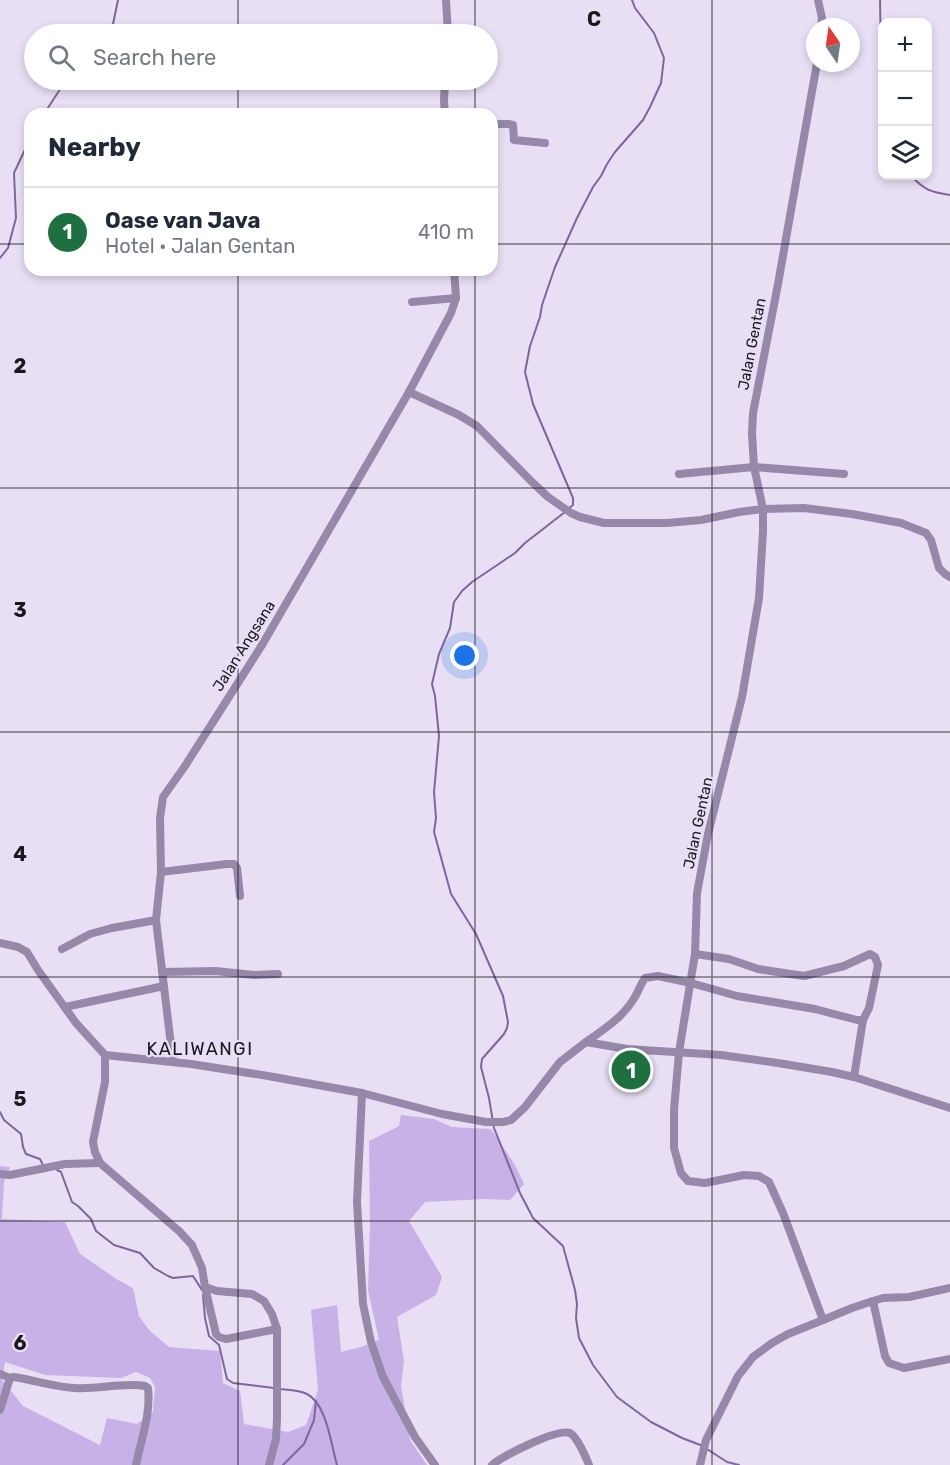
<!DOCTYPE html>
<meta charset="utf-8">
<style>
:root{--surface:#fff;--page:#f2f2f3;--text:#1f2937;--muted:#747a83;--line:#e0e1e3;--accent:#1f7041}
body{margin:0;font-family:Rubik,sans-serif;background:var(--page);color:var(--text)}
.controls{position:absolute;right:18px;top:18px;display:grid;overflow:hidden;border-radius:12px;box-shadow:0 3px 9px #0003}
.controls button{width:54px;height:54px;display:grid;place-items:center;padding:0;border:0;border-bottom:2px solid var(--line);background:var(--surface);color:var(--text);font:30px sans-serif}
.compass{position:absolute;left:806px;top:18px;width:54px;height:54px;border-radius:50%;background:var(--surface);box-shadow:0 3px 9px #0003;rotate:347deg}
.you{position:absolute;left:465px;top:656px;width:21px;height:21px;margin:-15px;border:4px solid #fff;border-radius:50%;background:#1a73e8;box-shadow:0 0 0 9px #1a73e833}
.badge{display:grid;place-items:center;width:39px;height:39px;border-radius:50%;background:var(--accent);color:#fff;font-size:20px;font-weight:700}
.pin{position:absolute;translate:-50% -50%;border:3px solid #fff;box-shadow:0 2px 6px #0006}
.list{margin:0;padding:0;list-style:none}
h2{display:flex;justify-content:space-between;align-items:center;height:78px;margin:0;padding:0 24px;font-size:26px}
h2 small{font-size:20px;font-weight:400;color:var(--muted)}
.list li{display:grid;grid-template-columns:39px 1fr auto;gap:18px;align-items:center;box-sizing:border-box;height:90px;padding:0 24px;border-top:2px solid var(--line)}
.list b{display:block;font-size:22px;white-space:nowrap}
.list p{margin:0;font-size:20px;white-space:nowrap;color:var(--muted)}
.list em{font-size:20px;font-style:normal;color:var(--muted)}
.icon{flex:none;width:33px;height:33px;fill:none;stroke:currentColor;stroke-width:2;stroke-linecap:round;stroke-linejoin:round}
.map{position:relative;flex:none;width:950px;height:1465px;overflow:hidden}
.search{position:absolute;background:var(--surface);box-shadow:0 3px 9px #0003;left:24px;top:24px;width:474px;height:66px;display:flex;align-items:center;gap:15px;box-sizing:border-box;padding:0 21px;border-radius:33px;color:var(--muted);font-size:22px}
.panel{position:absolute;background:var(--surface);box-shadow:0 3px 9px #0003;left:24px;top:108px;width:474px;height:168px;border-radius:18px}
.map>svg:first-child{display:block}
.green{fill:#c7b1e6;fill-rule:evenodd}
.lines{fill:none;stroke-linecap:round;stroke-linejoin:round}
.stream{stroke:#7d669b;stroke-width:2}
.minor{stroke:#9588a8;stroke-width:8}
.grid{fill:none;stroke:#1a171f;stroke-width:1.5;stroke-opacity:0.55}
.labels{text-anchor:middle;stroke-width:4.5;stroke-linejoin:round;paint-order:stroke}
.street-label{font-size:15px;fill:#1a171f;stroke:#e8dff5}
.quarter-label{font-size:18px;letter-spacing:1.5px;fill:#1a171f;stroke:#e8dff5}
.grid-label{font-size:20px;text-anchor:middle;font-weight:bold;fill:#1a171f;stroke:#e8dff5;stroke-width:4.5;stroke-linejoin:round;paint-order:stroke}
</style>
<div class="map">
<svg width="950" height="1465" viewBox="0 0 950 1465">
<rect width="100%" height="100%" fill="#e8dff5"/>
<path class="green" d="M 401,1115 L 434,1119 L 452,1127 L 491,1129 L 515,1165 L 524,1184 L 510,1200 L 485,1199 L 425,1202 L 409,1221 L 442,1277 L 436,1295 L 397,1317 L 404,1361 L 401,1386 L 410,1440 L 427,1465 L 0,1465 L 0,1166 L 10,1167 L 4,1182 L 2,1219 L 65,1222 L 80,1254 L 118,1280 L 133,1288 L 139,1316 L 149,1330 L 169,1347 L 220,1351 L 223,1383 L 240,1391 L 244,1424 L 288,1432 L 306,1425 L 318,1390 L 311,1310 L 337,1305 L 341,1352 L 361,1347 L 379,1340 L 368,1290 L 370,1222 L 369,1141 L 399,1126 ZM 5,1362 L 45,1375 L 121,1378 L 136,1372 L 150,1378 L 155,1387 L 153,1412 L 137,1424 L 107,1418 L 100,1445 L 23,1406 L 2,1380 Z"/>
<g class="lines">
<g class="stream">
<path d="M 880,0 L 882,111"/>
<path d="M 104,34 L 113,24 L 118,0"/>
<path d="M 44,114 L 66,80"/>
<path d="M 911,176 C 925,190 930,192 950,195"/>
<path d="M 0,258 L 8,248 L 16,218 L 14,173 L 30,139"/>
<path d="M 569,508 L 573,505 L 573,498 L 533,404 L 525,372 L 530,346 L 540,317 L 542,305 L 555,267 L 577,218 L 593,187 L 601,176 L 607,164 L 615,152 L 643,120 L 650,107 L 661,83 L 664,58 L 654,33 L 635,8 L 632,0"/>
<path d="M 565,512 L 525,543 L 515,553 L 472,582 L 462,591 L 454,602 L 450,628 L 439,654 L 432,684 L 435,696 L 439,736 L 434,792 L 436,818 L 434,832 L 451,894 L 476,934 L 503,996 L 508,1022 L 507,1028 L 504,1034 L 482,1059 L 481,1067 L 489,1098 L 494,1128 L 520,1193 L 533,1218 L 563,1246 L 575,1290 L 577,1304 L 576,1318 L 579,1338 L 593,1365 L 617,1397 L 651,1422 L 682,1438 L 703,1446"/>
<path d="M 0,1112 L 4,1120 L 21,1134 L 23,1147 L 26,1154 L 40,1159 L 43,1165"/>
<path d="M 57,1170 L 61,1172 L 72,1202 L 78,1206 L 91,1219 L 96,1231 L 114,1245 L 140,1253 L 154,1268 L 168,1276 L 173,1278 L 193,1276 L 202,1290"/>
<path d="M 203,1295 L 205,1318 L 209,1336 L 219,1345 L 227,1379 L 233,1383 L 274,1388"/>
<path d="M 279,1389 C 288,1390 299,1390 307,1394 C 327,1404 331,1445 337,1465"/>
<path d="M 707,1449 L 727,1462 L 739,1465"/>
<path d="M 283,1465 L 304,1444 L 314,1420 L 316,1401"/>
</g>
<g class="minor">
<path d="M 446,0 L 448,34"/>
<path d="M 818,0 L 822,18 L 821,27"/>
<path d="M 817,63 L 778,284 L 753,413 L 752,433 L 754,467 L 763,509 L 763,531 L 759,598 L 742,697 L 708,834 L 697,893 L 695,954 L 679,1052 L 674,1110 L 674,1148 L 681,1173 L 688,1181 L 705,1183 L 744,1175 L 759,1176 L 769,1182 L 783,1213 L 823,1320 L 852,1308 L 873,1301 L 885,1356 L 889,1363 L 904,1368 L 950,1359"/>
<path d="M 445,114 L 444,101 L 445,80"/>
<path d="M 492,124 L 508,124 L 513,125 L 514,140 L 545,143"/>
<path d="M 412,302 L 456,298"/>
<path d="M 409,392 L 459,415 L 477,426 L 531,481 L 548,497 L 571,513 L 580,517 L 604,523 L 667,523 L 701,520 L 739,512 L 763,509 L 804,508 L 852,514 L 901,523 L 926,533 L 931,540 L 939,568 L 945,574 L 950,577"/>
<path d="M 679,474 L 754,467 L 844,474"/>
<path d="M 161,872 L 227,864 L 234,864 L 237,868 L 240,896"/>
<path d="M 0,943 L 18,947 L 27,952 L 38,970 L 76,1023 L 105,1055 L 191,1064 L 268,1076 L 362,1093 L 357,1202 L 363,1304 L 371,1342 L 383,1377 L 415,1437 L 435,1465"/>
<path d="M 62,949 L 90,934 L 112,928 L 156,920"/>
<path d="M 162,972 L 215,971 L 254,975 L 278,974"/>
<path d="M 65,1007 L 164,986"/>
<path d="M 586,1042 C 603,1030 622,1018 633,1000 C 638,993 640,985 645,978 L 658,976 L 691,983 L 737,996 L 815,1009 L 857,1020 L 863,1020 L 869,1008 L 878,965 L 875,957 L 870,954 L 844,966 L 804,976 L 758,969 L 729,959 L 695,954"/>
<path d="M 105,1055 L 105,1082 L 93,1142 L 95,1152 L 100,1163 L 179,1231 L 192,1245 L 202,1268 L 205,1287 L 217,1291 L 252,1294 L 264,1301 L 272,1314 L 277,1329 L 277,1419 L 276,1439 L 269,1465"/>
<path d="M 173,1062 L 156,920 L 161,872 L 160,818 L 163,797 L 185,766 L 262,645 L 409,392 L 451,313 L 456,298 L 454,270"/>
<path d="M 854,1077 L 863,1020"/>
<path d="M 362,1093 L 442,1114 L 486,1122 L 503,1122 L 511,1120 L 525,1107 L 560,1062 L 586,1042 L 627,1049 L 721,1055 L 778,1063 L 832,1072 L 854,1077 L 950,1108"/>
<path d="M 0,1174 L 10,1175 L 65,1164 L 100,1163"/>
<path d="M 205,1287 L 216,1334 L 219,1337 L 226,1339 L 277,1329"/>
<path d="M 873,1301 L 883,1298 L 909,1297 L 950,1288"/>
<path d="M 0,1374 L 10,1378"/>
<path d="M 0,1410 L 10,1378 L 14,1377 C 34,1380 54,1387 74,1388 C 98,1390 122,1382 145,1386 L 148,1388 C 151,1415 141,1439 136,1465"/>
<path d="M 492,1465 C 503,1456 557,1428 570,1433 C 577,1437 586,1457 589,1465"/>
<path d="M 700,1465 L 706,1440 L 738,1376 L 753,1357 L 772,1343 L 788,1334 L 823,1320"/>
</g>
</g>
<path class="grid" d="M 238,0 L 238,34M 475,0 L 475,34M 712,0 L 712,1465M 238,80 L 238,114M 475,80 L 475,114M 0,244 L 30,244M 492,244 L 950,244M 238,270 L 238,1465M 475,270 L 475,1465M 0,488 L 950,488M 0,732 L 950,732M 0,977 L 950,977M 0,1221 L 950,1221"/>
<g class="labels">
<g class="street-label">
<text transform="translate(752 344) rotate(-79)" y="5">Jalan Gentan</text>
<text transform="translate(244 646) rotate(-58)" y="5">Jalan Angsana</text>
<text transform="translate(698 823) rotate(-78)" y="5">Jalan Gentan</text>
</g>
<g class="quarter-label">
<text x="200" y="1055">KALIWANGI</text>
</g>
</g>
<g class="grid-label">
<text x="594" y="26">C</text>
<text x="20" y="373">2</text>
<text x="20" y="617">3</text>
<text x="20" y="861">4</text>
<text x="20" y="1106">5</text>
<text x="20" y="1350">6</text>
</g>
</svg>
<div class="controls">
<button>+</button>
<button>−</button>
<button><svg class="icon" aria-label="layers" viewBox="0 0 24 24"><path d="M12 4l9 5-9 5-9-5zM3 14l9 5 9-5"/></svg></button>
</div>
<svg class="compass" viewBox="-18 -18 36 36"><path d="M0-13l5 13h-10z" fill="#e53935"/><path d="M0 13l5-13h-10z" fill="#747a83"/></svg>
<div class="you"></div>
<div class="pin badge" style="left:631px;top:1070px">1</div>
<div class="search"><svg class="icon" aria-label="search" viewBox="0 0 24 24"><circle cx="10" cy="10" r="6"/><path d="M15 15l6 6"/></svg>Search here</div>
<section class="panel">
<h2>Nearby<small></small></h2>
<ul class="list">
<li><span class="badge">1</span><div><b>Oase van Java</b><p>Hotel · Jalan Gentan</p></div><em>410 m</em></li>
</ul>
</section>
</div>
